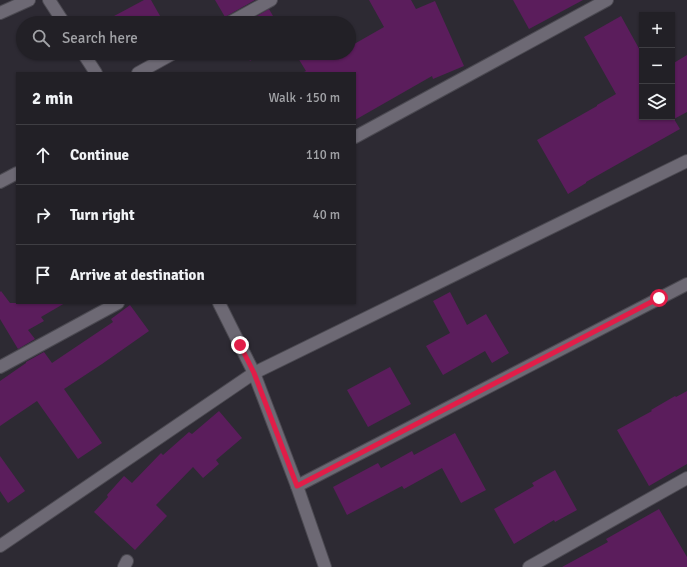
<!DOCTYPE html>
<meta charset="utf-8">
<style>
:root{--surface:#222026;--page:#2e2d32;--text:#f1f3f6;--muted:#a2a3a7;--line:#3f3e43}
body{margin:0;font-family:Signika,sans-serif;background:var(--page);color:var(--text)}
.controls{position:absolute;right:12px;top:12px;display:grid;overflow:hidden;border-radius:0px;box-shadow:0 1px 3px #0004}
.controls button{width:36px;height:36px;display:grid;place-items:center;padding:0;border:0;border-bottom:1px solid var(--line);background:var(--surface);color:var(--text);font:20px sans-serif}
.stop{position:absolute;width:12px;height:12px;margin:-9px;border:3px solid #e11d48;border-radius:50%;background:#fff}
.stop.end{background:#e11d48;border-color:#fff;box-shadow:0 1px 4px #0008}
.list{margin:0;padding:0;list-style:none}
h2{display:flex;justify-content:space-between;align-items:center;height:52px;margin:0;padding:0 16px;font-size:17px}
h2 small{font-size:13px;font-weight:400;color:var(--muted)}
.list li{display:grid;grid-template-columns:26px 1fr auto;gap:12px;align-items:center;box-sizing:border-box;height:60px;padding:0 16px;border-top:1px solid var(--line)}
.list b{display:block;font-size:15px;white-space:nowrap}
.list em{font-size:13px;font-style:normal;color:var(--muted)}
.icon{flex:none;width:22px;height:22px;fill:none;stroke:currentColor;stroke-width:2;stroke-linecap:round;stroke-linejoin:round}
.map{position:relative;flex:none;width:687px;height:567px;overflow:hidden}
.search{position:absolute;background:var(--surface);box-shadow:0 1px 3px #0004;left:16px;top:16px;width:340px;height:44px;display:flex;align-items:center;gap:10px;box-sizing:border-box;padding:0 14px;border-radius:22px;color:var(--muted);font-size:15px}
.panel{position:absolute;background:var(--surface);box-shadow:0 1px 3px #0004;left:16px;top:72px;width:340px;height:232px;border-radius:0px}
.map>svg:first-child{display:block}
.building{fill:#5b1d5c}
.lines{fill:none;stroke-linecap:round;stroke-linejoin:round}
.street-casing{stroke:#4b4951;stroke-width:14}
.secondary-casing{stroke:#4b4951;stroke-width:14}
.street{stroke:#6d6974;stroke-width:12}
.secondary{stroke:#6d6974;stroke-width:12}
.route{stroke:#e11d48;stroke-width:5}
</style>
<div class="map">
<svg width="687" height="567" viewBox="0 0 687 567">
<rect width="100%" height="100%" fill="#2d2a33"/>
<g class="building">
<path d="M 144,0 L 151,0 L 164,23 L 101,23 Z"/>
<path d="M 215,0 L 255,0 L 225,17 Z"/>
<path d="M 369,0 L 411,0 L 416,9 L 435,1 L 464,66 L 433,79 L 432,76 L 355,120 L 355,73 L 302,73 L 306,71 L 295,53 L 349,53 L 349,47 L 384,27 Z"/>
<path d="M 513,0 L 583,0 L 529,29 Z"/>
<path d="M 269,9 L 277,23 L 245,23 Z"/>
<path d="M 621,16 L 642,54 L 642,117 L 672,117 L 672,64 L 687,55 L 687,112 L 674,119 L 680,129 L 586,182 L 586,183 L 568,194 L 537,140 L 597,106 L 597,105 L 616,94 L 584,37 Z"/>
<path d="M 246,53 L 263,53 L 250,61 Z"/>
<path d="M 1,291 L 10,303 L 65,303 L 41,317 L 44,321 L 28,330 L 35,339 L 18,349 L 0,319 L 0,292 Z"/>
<path d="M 450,292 L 467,325 L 486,314 L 509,353 L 492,363 L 485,351 L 443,375 L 426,346 L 450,333 L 433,301 Z"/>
<path d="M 130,305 L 149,331 L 102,364 L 64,389 L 102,443 L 78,459 L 37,401 L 0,426 L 0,381 L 26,363 L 26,362 L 44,352 L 52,363 L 113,322 L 111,319 Z"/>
<path d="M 390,367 L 411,404 L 368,427 L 347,390 Z"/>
<path d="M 687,391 L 687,464 L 649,486 L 617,430 L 652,411 L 651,410 L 675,396 L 676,397 Z"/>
<path d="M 219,411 L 242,438 L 216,460 L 219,464 L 203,478 L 193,467 L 156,505 L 167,516 L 135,550 L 94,512 L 108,497 L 107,495 L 124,476 L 132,483 L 161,453 L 163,455 L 189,432 L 192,434 Z"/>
<path d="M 455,433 L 486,490 L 461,503 L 442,468 L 404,489 L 402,486 L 347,515 L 333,487 L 378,463 L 381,468 L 412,451 L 414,455 Z"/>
<path d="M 0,456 L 25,491 L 8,503 L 0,491 Z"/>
<path d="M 555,470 L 577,510 L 555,522 L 554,520 L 514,544 L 494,509 L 534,486 L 532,483 Z"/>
<path d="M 659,509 L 687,557 L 687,567 L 562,567 L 608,542 L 606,539 Z"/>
</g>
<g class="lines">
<defs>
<g id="street">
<path d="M 0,13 L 29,0"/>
<path d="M 229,23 L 271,0"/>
<path d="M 138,73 L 174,53"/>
<path d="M 355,137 L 607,0"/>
<path d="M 0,182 L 17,173"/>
<path d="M 0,367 L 118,303"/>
<path d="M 297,486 L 687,284"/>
<path d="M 0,546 L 254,373 L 687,161"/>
<path d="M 124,567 L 127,561"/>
<path d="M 529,567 L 687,478"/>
</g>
<g id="secondary">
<path d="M 49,0 L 64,23"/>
<path d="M 83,53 L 96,73"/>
<path d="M 219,303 L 254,373 L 297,486 L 325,567"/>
</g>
</defs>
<use href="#street" class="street-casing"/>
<use href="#secondary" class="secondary-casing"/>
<use href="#street" class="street"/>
<use href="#secondary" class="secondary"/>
</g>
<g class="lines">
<path class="route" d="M 240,345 L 254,373 L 297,486 L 659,298"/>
</g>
</svg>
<div class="controls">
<button>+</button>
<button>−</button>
<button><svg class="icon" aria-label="layers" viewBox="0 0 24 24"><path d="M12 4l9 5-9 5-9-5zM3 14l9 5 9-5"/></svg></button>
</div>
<div class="stop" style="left:659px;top:298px"></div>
<div class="stop end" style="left:240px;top:345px"></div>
<div class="search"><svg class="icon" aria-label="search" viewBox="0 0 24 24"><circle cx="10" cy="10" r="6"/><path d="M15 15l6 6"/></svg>Search here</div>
<section class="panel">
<h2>2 min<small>Walk · 150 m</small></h2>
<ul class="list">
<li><svg class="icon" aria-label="ahead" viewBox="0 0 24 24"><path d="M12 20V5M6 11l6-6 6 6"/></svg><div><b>Continue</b></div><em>110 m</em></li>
<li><svg class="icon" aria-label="right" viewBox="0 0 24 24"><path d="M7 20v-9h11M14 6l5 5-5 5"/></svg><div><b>Turn right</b></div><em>40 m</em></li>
<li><svg class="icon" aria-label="arrive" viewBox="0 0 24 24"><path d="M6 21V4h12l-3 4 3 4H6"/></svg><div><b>Arrive at destination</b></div></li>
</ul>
</section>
</div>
